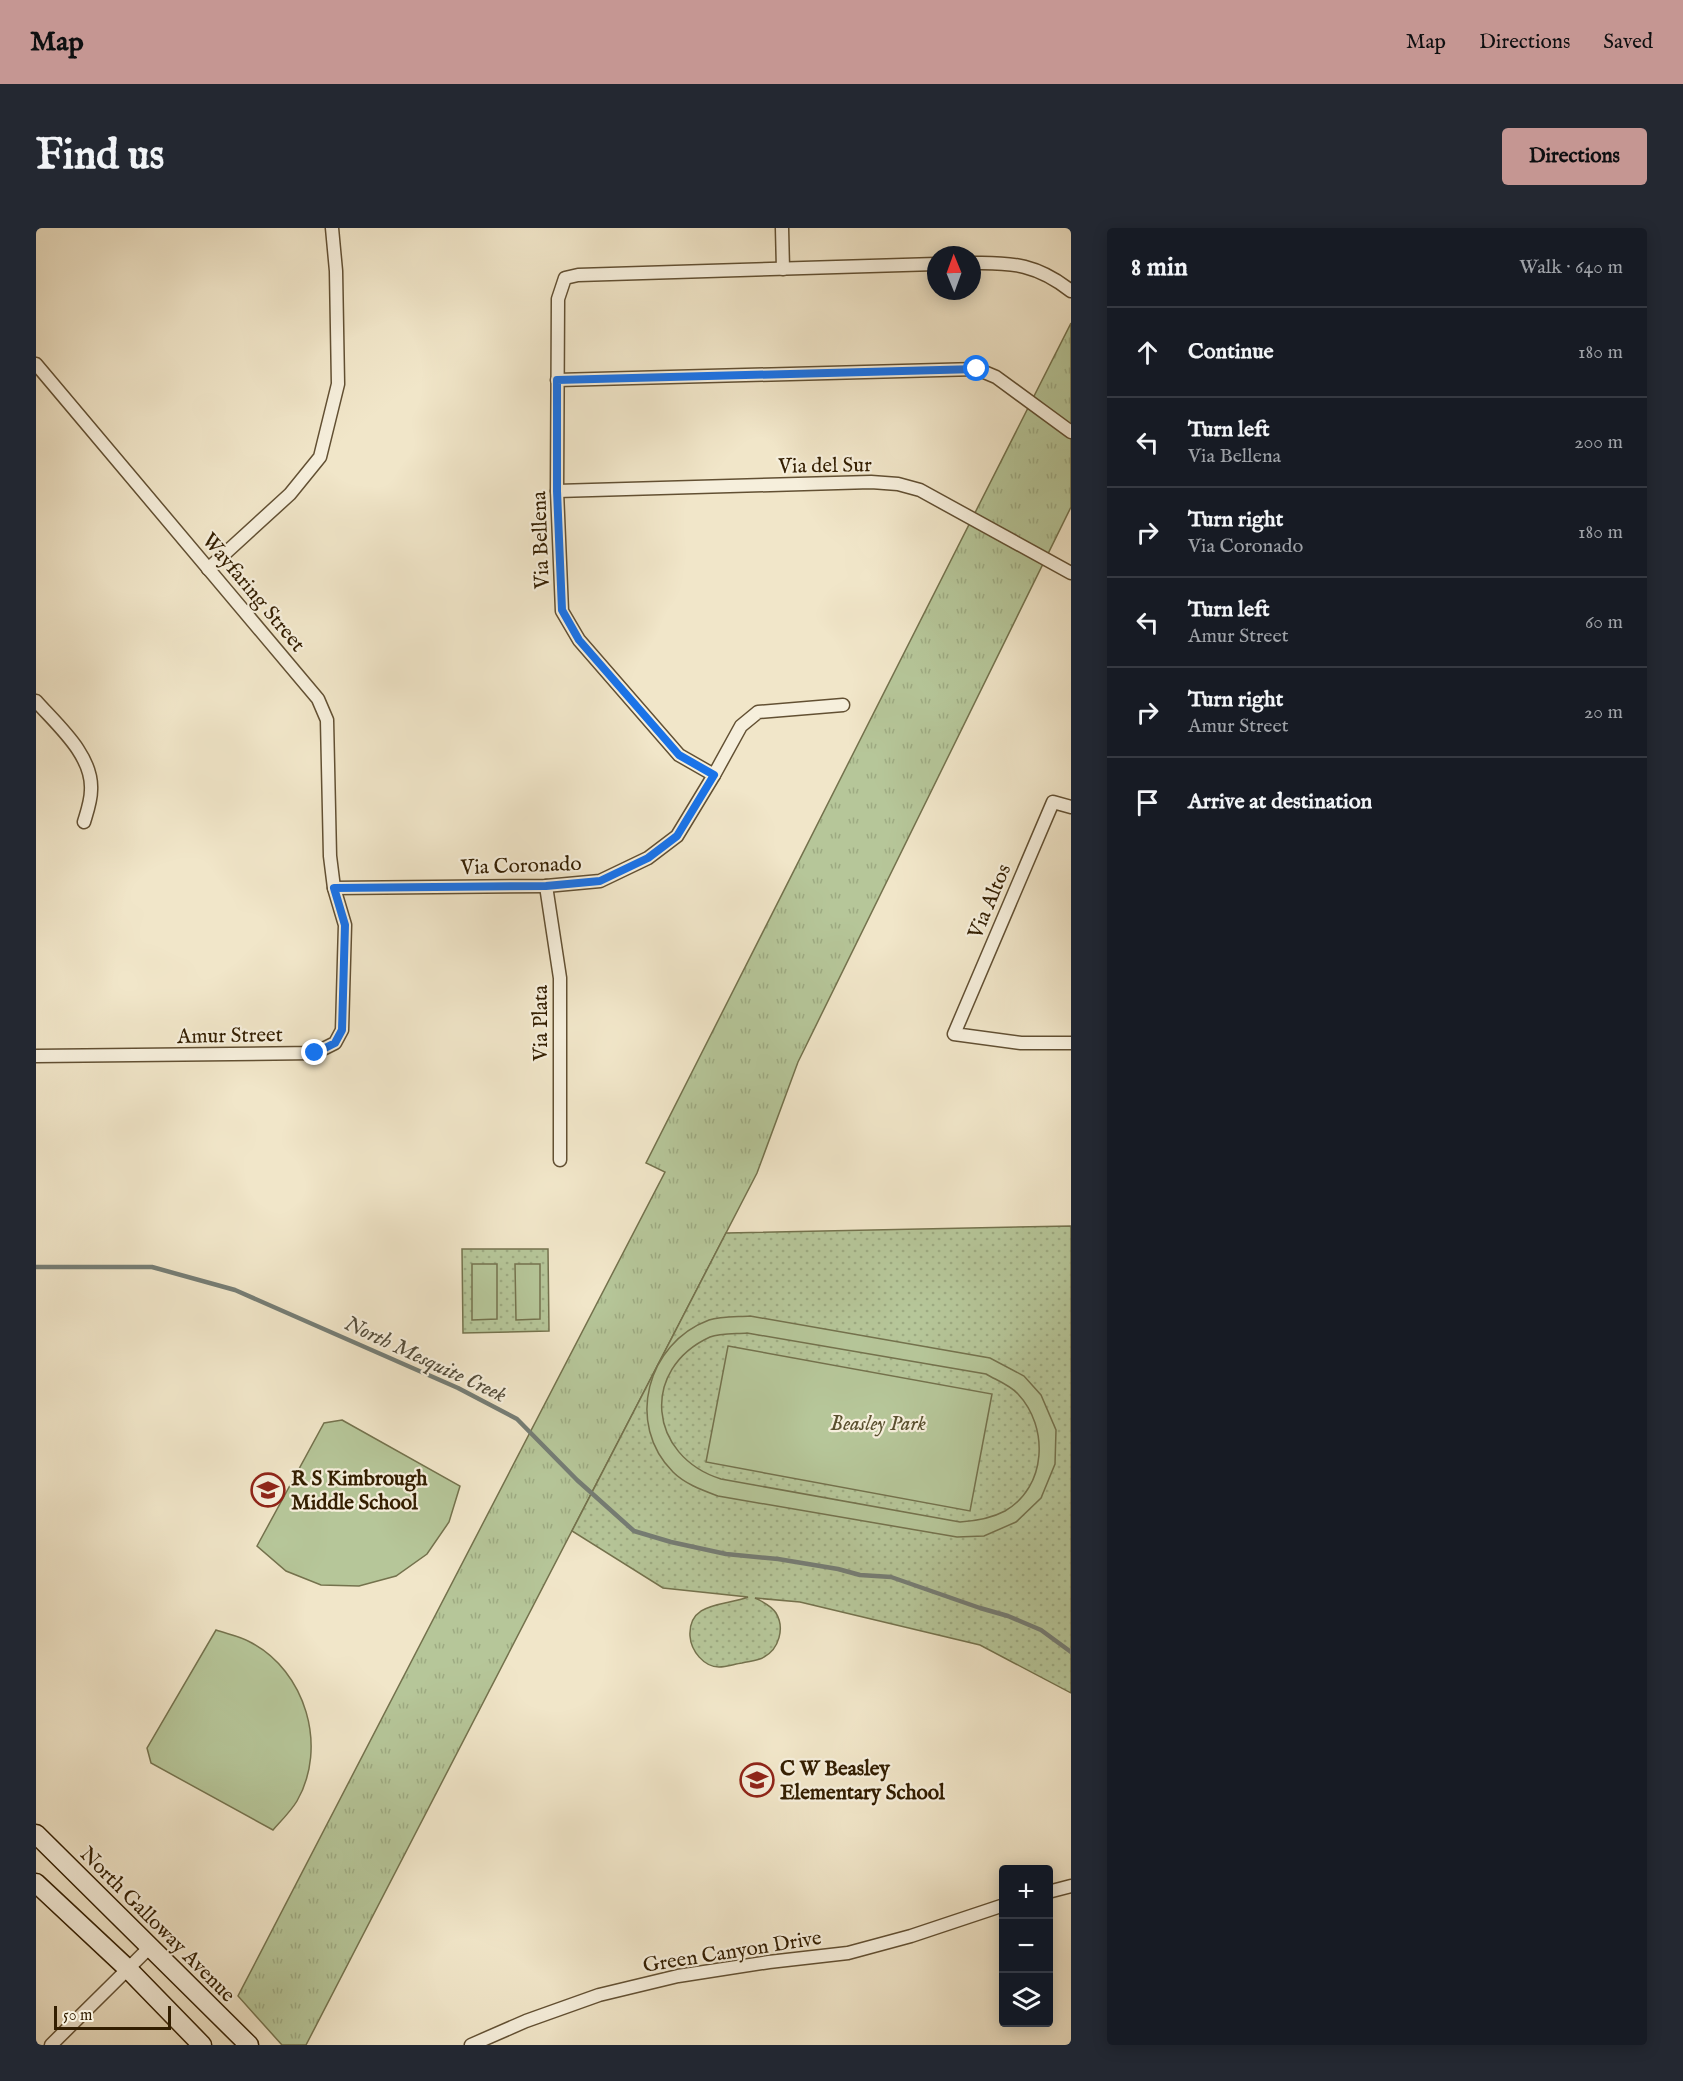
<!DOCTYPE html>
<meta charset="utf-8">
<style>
:root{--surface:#171b24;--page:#242831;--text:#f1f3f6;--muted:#9ea1a6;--line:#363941;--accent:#c59692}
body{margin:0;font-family:"IM FELL English",serif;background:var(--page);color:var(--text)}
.controls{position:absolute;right:18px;bottom:18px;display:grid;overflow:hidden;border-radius:6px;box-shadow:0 3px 15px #0003}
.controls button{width:54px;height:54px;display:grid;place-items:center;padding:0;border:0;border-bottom:2px solid var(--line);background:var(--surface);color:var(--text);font:30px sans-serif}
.compass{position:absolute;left:891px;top:18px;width:54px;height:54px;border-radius:50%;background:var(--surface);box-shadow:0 3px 15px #0003;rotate:359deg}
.scale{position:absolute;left:18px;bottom:15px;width:117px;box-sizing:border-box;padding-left:6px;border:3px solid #331e01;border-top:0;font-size:16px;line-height:21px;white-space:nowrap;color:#331e01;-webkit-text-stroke:4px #f6efdc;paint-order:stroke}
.stop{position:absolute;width:18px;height:18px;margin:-14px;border:4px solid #1a73e8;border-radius:50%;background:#fff}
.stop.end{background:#1a73e8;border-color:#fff;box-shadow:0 2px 6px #0008}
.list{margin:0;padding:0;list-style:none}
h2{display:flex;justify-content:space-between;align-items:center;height:78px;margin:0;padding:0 24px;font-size:26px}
h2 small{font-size:20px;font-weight:400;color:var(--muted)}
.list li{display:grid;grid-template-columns:39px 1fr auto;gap:18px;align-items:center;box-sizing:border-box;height:90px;padding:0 24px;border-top:2px solid var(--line)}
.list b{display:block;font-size:22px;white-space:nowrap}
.list p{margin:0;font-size:20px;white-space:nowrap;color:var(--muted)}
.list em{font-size:20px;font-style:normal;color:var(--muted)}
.icon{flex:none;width:33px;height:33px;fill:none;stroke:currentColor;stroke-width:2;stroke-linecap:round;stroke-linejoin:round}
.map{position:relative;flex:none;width:1035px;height:1817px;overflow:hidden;border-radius:6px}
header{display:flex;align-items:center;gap:36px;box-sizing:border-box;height:84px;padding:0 30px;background:var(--accent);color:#111}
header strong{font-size:28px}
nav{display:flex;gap:33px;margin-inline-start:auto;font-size:21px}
.intro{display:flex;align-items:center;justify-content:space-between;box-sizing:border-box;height:144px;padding:0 36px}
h1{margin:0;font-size:42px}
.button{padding:15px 27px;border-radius:6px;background:var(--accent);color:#111;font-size:21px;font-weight:700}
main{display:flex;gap:36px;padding:0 36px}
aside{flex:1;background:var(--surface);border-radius:6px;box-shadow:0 3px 15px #0003}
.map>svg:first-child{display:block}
.grass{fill:url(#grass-tufts);stroke:#74724d;stroke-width:1.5}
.park{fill:url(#park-dots);stroke:#74724d;stroke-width:1.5}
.pitch{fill:#b6c699;stroke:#74724d;stroke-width:1.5;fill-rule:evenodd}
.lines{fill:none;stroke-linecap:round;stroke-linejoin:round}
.stream{stroke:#757d75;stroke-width:4.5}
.minor-casing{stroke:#625033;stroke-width:15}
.secondary-casing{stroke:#331e01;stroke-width:21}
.minor{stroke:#f6efdc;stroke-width:12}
.secondary{stroke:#f6efdc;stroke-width:18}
.route{stroke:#1a73e8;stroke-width:8}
.labels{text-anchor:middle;stroke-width:4.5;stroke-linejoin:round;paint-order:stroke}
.street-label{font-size:21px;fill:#331e01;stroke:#f6efdc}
.park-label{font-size:21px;font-style:italic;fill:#5a502f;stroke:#f6efdc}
.poi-label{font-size:21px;font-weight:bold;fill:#331e01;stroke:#f6efdc;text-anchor:start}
.water-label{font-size:22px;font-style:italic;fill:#544d3b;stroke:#f6efdc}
</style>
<header>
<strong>Map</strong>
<nav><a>Map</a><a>Directions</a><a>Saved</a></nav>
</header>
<div class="intro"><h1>Find us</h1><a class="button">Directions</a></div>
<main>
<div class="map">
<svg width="1035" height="1817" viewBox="0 0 1035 1817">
<defs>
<pattern id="grass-tufts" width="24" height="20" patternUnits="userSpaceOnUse" patternTransform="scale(1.5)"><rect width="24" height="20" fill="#b6c699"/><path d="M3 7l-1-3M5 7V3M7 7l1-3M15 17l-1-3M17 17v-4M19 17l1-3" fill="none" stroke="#9daa82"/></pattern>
<pattern id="park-dots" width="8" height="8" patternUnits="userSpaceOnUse" patternTransform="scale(1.5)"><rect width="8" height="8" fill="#b6c699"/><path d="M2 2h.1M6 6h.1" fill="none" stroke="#9daa82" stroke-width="1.8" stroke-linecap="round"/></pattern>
</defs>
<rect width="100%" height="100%" fill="#f1e6c9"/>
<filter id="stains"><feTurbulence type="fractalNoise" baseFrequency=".00333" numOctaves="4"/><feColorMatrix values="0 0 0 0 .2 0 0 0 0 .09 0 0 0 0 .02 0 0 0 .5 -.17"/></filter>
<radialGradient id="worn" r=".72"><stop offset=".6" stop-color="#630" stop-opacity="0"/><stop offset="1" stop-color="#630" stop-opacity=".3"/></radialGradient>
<path class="grass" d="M 1035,95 L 1035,279 L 762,834 L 721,945 L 270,1817 L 246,1817 L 202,1768 L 629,944 L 610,935 Z"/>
<g class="park">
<path d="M 1035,998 L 1035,1465 L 944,1417 L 764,1374 L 719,1370 C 725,1373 735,1377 740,1385 C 749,1400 743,1421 728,1429 C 722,1433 713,1433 706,1435 C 699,1436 690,1439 683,1439 C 668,1439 655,1423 654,1408 C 652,1373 690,1378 712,1369 L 627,1360 L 536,1303 L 690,1005 Z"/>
<path d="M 426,1021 L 512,1021 L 513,1103 L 427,1105 Z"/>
</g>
<g class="pitch">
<path d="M 436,1036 L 461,1036 L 461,1091 L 436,1092 Z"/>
<path d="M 479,1036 L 504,1036 L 504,1091 L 480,1092 Z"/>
<path d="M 714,1088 L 954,1130 L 988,1148 L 1005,1167 L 1020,1202 L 1019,1236 L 1005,1270 L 980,1294 L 948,1308 L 921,1309 L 682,1268 C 666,1262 649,1256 637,1244 C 589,1196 611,1115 673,1092 C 685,1088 702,1089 714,1088 ZM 711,1105 L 950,1146 C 960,1152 974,1157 982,1166 C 1013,1199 1011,1259 969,1283 C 954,1291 940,1293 924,1294 L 685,1251 C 612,1228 604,1141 674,1109 C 684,1105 700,1106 711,1105 Z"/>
<path d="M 692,1118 L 956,1166 L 934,1283 L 670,1234 Z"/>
<path d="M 306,1192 L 424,1258 L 413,1294 L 391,1326 L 360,1348 L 323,1358 L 285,1357 L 250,1343 L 221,1318 L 288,1195 Z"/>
<path d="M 180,1402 C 191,1406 204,1408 214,1414 C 270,1443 292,1519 261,1573 C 255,1583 245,1593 237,1602 L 115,1535 L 111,1520 Z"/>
</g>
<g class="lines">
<path class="stream" d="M 0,1039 L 116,1039 L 199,1062 L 422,1160 L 481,1191 L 541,1252 L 598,1303 L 635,1314 L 690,1326 L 742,1331 L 802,1341 L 824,1347 L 855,1349 L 944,1380 L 972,1388 L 1005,1402 L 1035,1424"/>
<defs>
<g id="minor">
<path d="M 746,0 L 747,41"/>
<path d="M 936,35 C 977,34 1002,37 1035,63"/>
<path d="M 0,136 L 282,471 L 291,492 L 294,628 L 298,660 L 309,697 L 306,802 L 299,815 L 279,825 L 0,828"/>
<path d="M 521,152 L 941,141 L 960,149 L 1035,204"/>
<path d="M 521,263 L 835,254 L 862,256 L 884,262 L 1035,345"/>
<path d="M 172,341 L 254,266 L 284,229 L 302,156 L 300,43 L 296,0"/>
<path d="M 0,473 C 21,497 57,527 55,562 C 55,573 51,584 48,594"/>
<path d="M 678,547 L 643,527 L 543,412 L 526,383 L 521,263 L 522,71 L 529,50 L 542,47 L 900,36"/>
<path d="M 1035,579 L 1017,574 L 918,806 L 985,815 L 1035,815"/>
<path d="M 510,658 L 524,750 L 524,932"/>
<path d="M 298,660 L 510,658 L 564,653 L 612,630 L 641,608 L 678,547 L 705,498 L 722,484 L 807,477"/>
<path d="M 1012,1664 L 1035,1658"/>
<path d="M 15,1817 L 115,1718"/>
<path d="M 435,1817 L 490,1793 L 563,1767 L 642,1748 L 733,1734 L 812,1725 L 875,1708 L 968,1677"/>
</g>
<g id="secondary">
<path d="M 0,1606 L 213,1817"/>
<path d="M 0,1655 L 92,1741 L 166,1817"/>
</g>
</defs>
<use href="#minor" class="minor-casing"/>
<use href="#secondary" class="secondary-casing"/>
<use href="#minor" class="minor"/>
<use href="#secondary" class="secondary"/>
</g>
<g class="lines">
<path class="route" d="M 279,825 L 299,815 L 306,802 L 309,697 L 298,660 L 510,658 L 564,653 L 612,630 L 641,608 L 678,547 L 643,527 L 543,412 L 526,382 L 521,263 L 521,152 L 941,141"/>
</g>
<defs>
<symbol id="school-ring" viewBox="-11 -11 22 22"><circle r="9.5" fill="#f6efdc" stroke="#8f2418" stroke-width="1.5"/><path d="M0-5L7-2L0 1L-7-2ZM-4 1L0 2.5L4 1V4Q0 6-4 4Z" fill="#8f2418"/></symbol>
</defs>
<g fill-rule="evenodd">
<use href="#school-ring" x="213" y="1243" width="38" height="38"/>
<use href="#school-ring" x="702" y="1533" width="38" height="38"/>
</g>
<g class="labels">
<g class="street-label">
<text transform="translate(789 237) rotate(-1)" y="7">Via del Sur</text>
<text transform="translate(504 312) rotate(-92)" y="7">Via Bellena</text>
<text transform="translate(218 364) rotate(50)" y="7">Wayfaring Street</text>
<text transform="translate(485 637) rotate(-2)" y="7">Via Coronado</text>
<text transform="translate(953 673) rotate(-67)" y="7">Via Altos</text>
<text transform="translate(504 795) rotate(-90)" y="7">Via Plata</text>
<text transform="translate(194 807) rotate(-1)" y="7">Amur Street</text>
<text transform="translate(122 1696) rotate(45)" y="7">North Galloway Avenue</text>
<text transform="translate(696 1723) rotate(-9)" y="7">Green Canyon Drive</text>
</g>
<g class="park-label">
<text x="842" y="1202">Beasley Park</text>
</g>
<g class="poi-label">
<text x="255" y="1257">R S Kimbrough<tspan x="255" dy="24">Middle School</tspan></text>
<text x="744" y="1547">C W Beasley<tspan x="744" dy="24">Elementary School</tspan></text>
</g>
<g class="water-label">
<text transform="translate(390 1130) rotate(25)" y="8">North Mesquite Creek</text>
</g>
</g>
<rect width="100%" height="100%" filter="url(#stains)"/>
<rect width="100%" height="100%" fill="url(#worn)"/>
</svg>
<div class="controls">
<button>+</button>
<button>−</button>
<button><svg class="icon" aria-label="layers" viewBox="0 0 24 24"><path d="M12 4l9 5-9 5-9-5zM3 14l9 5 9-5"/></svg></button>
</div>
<svg class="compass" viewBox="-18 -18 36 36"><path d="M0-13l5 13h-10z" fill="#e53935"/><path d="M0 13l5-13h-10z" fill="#9ea1a6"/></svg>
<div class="scale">50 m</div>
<div class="stop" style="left:941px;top:141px"></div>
<div class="stop end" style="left:279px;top:825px"></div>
</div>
<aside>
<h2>8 min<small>Walk · 640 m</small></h2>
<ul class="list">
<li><svg class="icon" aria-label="ahead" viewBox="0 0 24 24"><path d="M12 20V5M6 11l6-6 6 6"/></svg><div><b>Continue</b></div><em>180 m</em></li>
<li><svg class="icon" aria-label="left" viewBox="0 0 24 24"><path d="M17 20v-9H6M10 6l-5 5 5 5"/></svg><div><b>Turn left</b><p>Via Bellena</p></div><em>200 m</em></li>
<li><svg class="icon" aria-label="right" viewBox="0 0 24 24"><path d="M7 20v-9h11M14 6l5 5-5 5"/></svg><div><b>Turn right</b><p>Via Coronado</p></div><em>180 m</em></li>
<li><svg class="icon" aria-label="left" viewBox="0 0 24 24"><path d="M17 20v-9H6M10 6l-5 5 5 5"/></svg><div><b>Turn left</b><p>Amur Street</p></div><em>60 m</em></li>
<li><svg class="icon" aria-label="right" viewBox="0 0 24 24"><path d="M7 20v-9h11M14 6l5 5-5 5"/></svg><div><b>Turn right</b><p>Amur Street</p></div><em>20 m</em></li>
<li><svg class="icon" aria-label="arrive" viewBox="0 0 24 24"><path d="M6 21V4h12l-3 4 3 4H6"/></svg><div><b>Arrive at destination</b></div></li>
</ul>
</aside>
</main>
